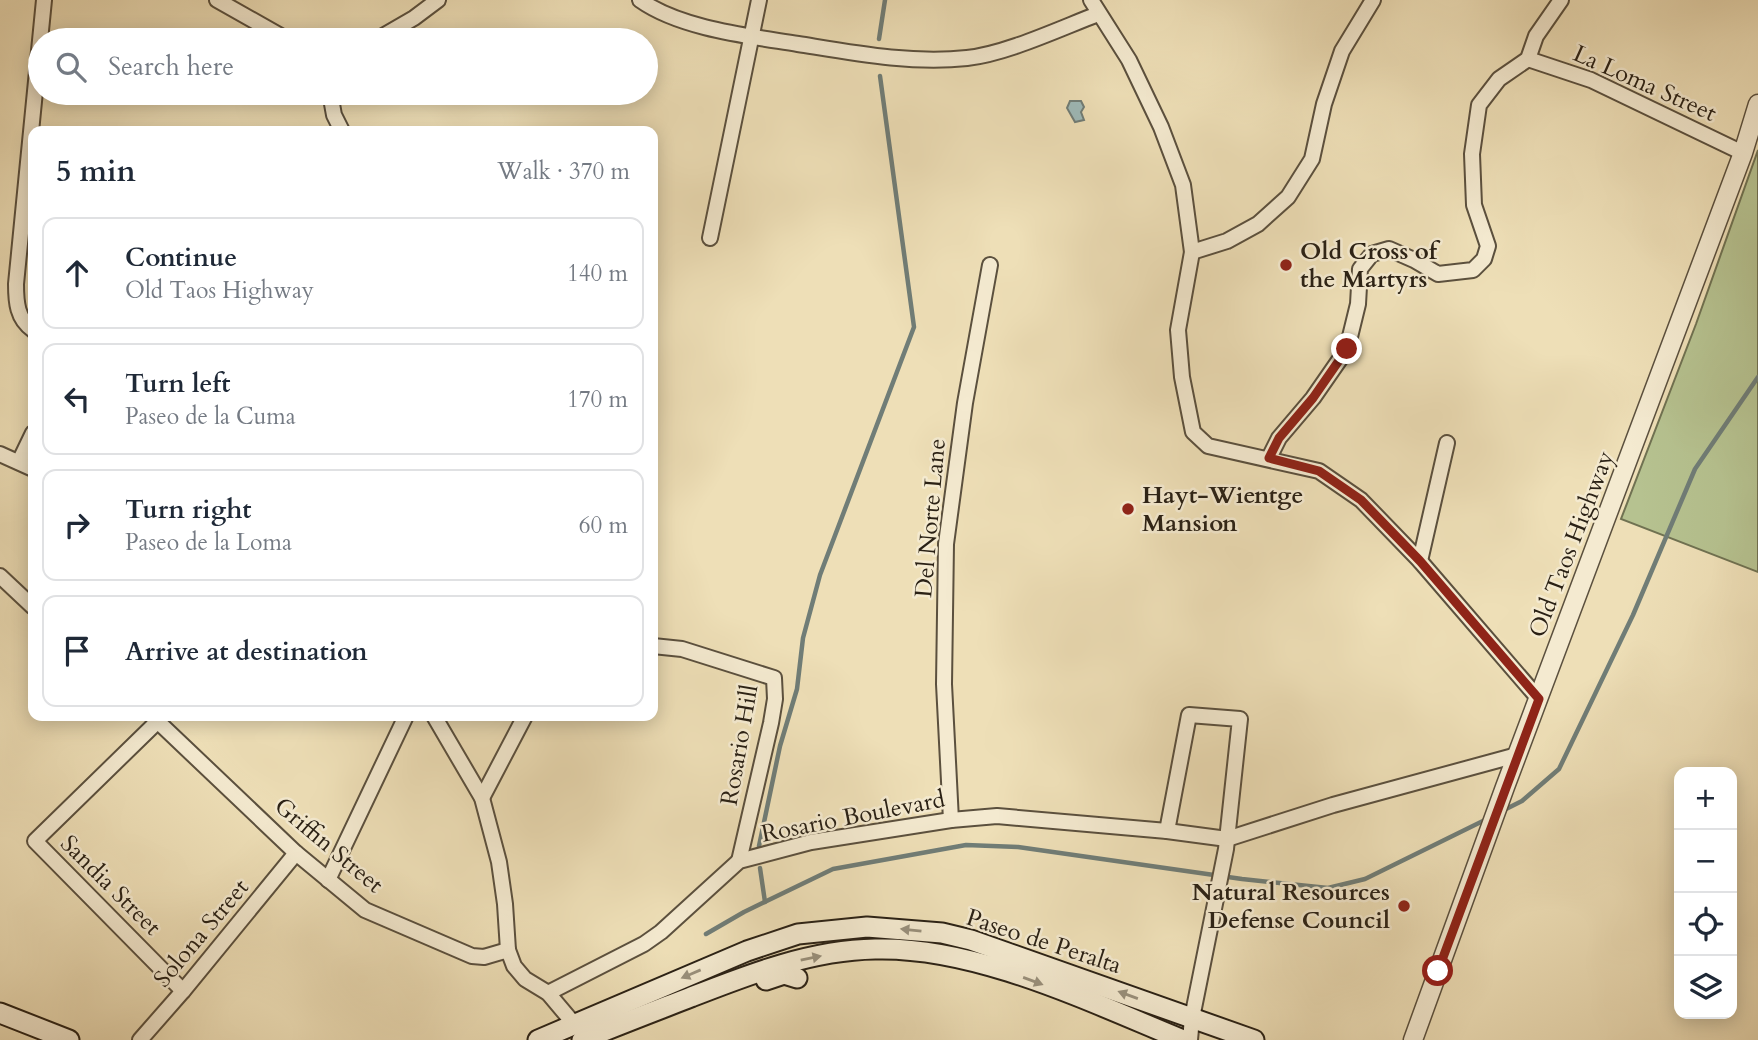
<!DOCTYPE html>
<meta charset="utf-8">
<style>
:root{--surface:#fff;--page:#f2f2f3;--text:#1f2937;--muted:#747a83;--line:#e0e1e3}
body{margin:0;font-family:Cardo,serif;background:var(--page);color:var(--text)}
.controls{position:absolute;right:21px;bottom:21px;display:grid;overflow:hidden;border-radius:14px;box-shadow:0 4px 18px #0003}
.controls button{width:63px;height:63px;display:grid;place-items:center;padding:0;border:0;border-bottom:2px solid var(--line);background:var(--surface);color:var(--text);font:35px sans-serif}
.stop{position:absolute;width:21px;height:21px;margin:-16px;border:5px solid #8f2418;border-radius:50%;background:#fff}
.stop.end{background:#8f2418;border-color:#fff;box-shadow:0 2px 7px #0008}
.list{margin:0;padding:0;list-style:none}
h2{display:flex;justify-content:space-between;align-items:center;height:91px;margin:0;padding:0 28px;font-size:30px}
h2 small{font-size:23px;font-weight:400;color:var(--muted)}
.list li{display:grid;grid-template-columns:46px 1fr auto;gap:21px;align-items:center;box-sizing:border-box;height:112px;margin:0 14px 14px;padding:0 14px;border:2px solid var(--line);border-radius:14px}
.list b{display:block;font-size:26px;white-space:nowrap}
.list p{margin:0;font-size:23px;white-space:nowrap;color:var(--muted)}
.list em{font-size:23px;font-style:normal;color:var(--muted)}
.icon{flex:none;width:38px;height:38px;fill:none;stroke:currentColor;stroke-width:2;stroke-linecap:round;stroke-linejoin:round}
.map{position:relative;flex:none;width:1758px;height:1040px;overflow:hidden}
.search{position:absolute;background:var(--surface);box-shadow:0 4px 18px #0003;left:28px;top:28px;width:630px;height:77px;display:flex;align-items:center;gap:18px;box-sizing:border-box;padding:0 24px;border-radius:38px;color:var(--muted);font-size:26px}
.panel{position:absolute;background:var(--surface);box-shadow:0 4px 18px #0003;left:28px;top:126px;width:630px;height:595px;border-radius:14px}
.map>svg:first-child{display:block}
.green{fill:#b6c290;stroke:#707252;stroke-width:2}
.water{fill:#9ebab9;stroke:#707d77;stroke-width:2}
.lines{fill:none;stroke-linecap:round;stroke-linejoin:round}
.stream{stroke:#707d77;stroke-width:4.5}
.minor-casing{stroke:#5b503e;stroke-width:18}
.tertiary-casing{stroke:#5b503e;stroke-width:21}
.secondary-casing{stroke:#2a2115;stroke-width:23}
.minor{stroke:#f4ead0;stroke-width:14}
.tertiary{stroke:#f4ead0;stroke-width:18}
.secondary{stroke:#f4ead0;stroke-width:19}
.oneway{fill:#99907c}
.route{stroke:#8f2418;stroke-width:9}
.poi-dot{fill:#8f2418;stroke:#f4ead0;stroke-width:2.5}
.labels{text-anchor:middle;stroke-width:5;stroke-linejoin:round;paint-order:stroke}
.street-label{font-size:24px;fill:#2a2115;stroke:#f4ead0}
.poi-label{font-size:24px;font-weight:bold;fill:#2a2115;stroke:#f4ead0;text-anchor:start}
</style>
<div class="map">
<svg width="1758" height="1040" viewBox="0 0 1758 1040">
<rect width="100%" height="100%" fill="#eedfb7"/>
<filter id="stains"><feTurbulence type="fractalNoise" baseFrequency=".00286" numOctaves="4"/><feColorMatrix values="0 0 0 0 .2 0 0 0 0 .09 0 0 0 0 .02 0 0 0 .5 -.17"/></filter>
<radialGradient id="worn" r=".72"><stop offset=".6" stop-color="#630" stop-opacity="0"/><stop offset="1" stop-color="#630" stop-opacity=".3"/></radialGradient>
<path class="green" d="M 1758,150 L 1758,572 L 1621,519 L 1696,324 Z"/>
<path class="water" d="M 1070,101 L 1081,101 L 1084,107 L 1081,112 L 1084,120 L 1075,122 L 1067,108 Z"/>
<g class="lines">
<g class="stream">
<path d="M 879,39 L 885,0"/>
<path d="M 1504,810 L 1522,801 L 1559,769 L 1633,615 L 1695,469 L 1758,377"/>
<path d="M 759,846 L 780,746 L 797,689 L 803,638 L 820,575 L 914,327 L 880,76"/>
<path d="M 760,868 L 765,902"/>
<path d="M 706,934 L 744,912 L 833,869 L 966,845 L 1018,847 L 1242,879 L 1328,888 L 1365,879 L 1487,819"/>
</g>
<defs>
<g id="minor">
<path d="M 217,0 L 288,40"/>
<path d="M 640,0 C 681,29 749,36 798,44 C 854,53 911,64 967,58 C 1006,54 1061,28 1098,14"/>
<path d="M 1091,0 L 1129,60 L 1161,127 L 1183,185 L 1192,252"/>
<path d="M 1373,0 L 1342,51 L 1324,104 L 1312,159 L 1288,197 L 1258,224 L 1227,241 L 1192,252 L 1178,330 L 1182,377 L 1193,432 L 1208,446 L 1319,471 L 1361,500 L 1420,561 L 1539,699"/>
<path d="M 376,40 L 414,18 L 438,0"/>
<path d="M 1528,59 L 1591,80 L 1743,153"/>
<path d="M 330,93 L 334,115 L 342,131"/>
<path d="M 710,238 L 759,0"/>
<path d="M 33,330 C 17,319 16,302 16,284 L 44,0"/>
<path d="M 0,454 L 33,469"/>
<path d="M 1269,458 L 1279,438 L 1313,398 L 1347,349 L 1358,304 L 1360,269 L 1372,254 L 1389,249 L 1414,260 L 1438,274 L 1473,270 L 1484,259 L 1488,246 L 1474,205 L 1472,154 L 1479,105 L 1499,79 L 1528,59 L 1536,36 L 1561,0"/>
<path d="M 19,462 L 33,433"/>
<path d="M 1420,561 L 1447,443"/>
<path d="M 0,576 L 33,607"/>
<path d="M 653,646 L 682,649 L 774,678 L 775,699 L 771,723 L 739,861"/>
<path d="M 152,716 L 296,853 L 365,910 L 472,956 L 484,957 L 508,950 L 514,966 L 525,979 L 548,993 L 575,1025"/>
<path d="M 434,716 L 482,798 L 499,862 L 505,904 L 508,950"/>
<path d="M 158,721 L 35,841 L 183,991"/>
<path d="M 482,798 L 525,716"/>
<path d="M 951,820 L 944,684 L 946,544 L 965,403 L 990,265"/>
<path d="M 1167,831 L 1189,715 L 1240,719 L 1226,849 L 1192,1018 L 1190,1040"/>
<path d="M 328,880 L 406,716"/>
<path d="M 548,993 L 644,944 L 661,932 L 739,861 L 811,842 L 951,820 L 997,816 L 1167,831 L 1227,839 L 1333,805 L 1517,755"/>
<path d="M 140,1040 L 183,991 L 296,853"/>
</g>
<path id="tertiary" d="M 1413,1040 L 1505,787 L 1743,153 L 1758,104"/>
<g id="secondary">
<path d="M 766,980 L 784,974 L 797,978"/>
<path d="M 0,1013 L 69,1040"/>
<path d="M 538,1040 L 747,951 L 798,934 L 867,927 L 942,933 L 971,940 L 1254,1040"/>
<path d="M 582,1040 C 618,1025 655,1011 691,997 C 750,974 811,950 875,949 C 976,946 1090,1002 1183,1040"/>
</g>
</defs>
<use href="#minor" class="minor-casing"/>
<use href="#tertiary" class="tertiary-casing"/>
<use href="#secondary" class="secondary-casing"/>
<use href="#minor" class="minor"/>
<use href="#tertiary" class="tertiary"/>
<use href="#secondary" class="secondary"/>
</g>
<defs><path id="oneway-solid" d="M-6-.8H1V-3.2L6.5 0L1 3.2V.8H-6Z" transform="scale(1.75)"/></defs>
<g class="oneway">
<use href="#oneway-solid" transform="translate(911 930) rotate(-174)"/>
<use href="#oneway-solid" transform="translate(811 958) rotate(-11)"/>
<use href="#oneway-solid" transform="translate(691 974) rotate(157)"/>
<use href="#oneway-solid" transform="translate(1033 981) rotate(20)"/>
<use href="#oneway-solid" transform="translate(1128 995) rotate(-160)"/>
</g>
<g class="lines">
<path class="route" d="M 1347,349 L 1313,398 L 1279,438 L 1269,458 L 1319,471 L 1361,500 L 1420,561 L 1539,699 L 1438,971"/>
</g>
<g class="poi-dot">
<circle cx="1286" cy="265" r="7"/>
<circle cx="1128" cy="509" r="7"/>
<circle cx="1404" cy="906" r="7"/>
</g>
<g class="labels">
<g class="street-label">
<text transform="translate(1645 83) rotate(24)" y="8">La Loma Street</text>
<text transform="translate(930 518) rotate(-85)" y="8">Del Norte Lane</text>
<text transform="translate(1571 544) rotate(-69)" y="8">Old Taos Highway</text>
<text transform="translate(739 745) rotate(-80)" y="8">Rosario Hill</text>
<text transform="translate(853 816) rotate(-11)" y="8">Rosario Boulevard</text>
<text transform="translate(329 845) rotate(40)" y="8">Griffin Street</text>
<text transform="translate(111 885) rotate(45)" y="8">Sandia Street</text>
<text transform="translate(201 933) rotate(-50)" y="8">Solona Street</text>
<text transform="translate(1044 941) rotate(18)" y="8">Paseo de Peralta</text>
</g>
<g class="poi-label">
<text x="1300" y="259">Old Cross of<tspan x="1300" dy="28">the Martyrs</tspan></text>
<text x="1142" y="503">Hayt-Wientge<tspan x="1142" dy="28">Mansion</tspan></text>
<text x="1390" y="900" text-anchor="end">Natural Resources<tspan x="1390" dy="28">Defense Council</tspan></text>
</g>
</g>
<rect width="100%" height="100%" filter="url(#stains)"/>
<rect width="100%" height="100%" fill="url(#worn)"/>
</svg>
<div class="controls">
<button>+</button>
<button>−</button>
<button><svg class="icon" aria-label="locate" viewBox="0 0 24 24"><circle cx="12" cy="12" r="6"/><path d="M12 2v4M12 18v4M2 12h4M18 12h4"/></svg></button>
<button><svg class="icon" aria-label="layers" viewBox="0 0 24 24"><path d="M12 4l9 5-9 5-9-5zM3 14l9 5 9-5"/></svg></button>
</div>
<div class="stop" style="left:1438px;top:971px"></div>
<div class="stop end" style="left:1347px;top:349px"></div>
<div class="search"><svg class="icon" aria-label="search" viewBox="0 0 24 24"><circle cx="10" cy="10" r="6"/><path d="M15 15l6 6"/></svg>Search here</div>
<section class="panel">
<h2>5 min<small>Walk · 370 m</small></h2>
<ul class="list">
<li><svg class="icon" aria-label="ahead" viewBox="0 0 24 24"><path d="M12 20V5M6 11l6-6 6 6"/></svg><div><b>Continue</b><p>Old Taos Highway</p></div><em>140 m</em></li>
<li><svg class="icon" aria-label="left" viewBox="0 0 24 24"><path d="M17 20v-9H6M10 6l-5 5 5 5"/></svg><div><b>Turn left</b><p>Paseo de la Cuma</p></div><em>170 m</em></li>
<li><svg class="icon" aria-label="right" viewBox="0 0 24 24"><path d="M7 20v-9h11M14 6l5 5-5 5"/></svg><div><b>Turn right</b><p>Paseo de la Loma</p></div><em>60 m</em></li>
<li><svg class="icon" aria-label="arrive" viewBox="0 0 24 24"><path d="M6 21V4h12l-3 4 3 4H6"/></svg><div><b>Arrive at destination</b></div></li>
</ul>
</section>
</div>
